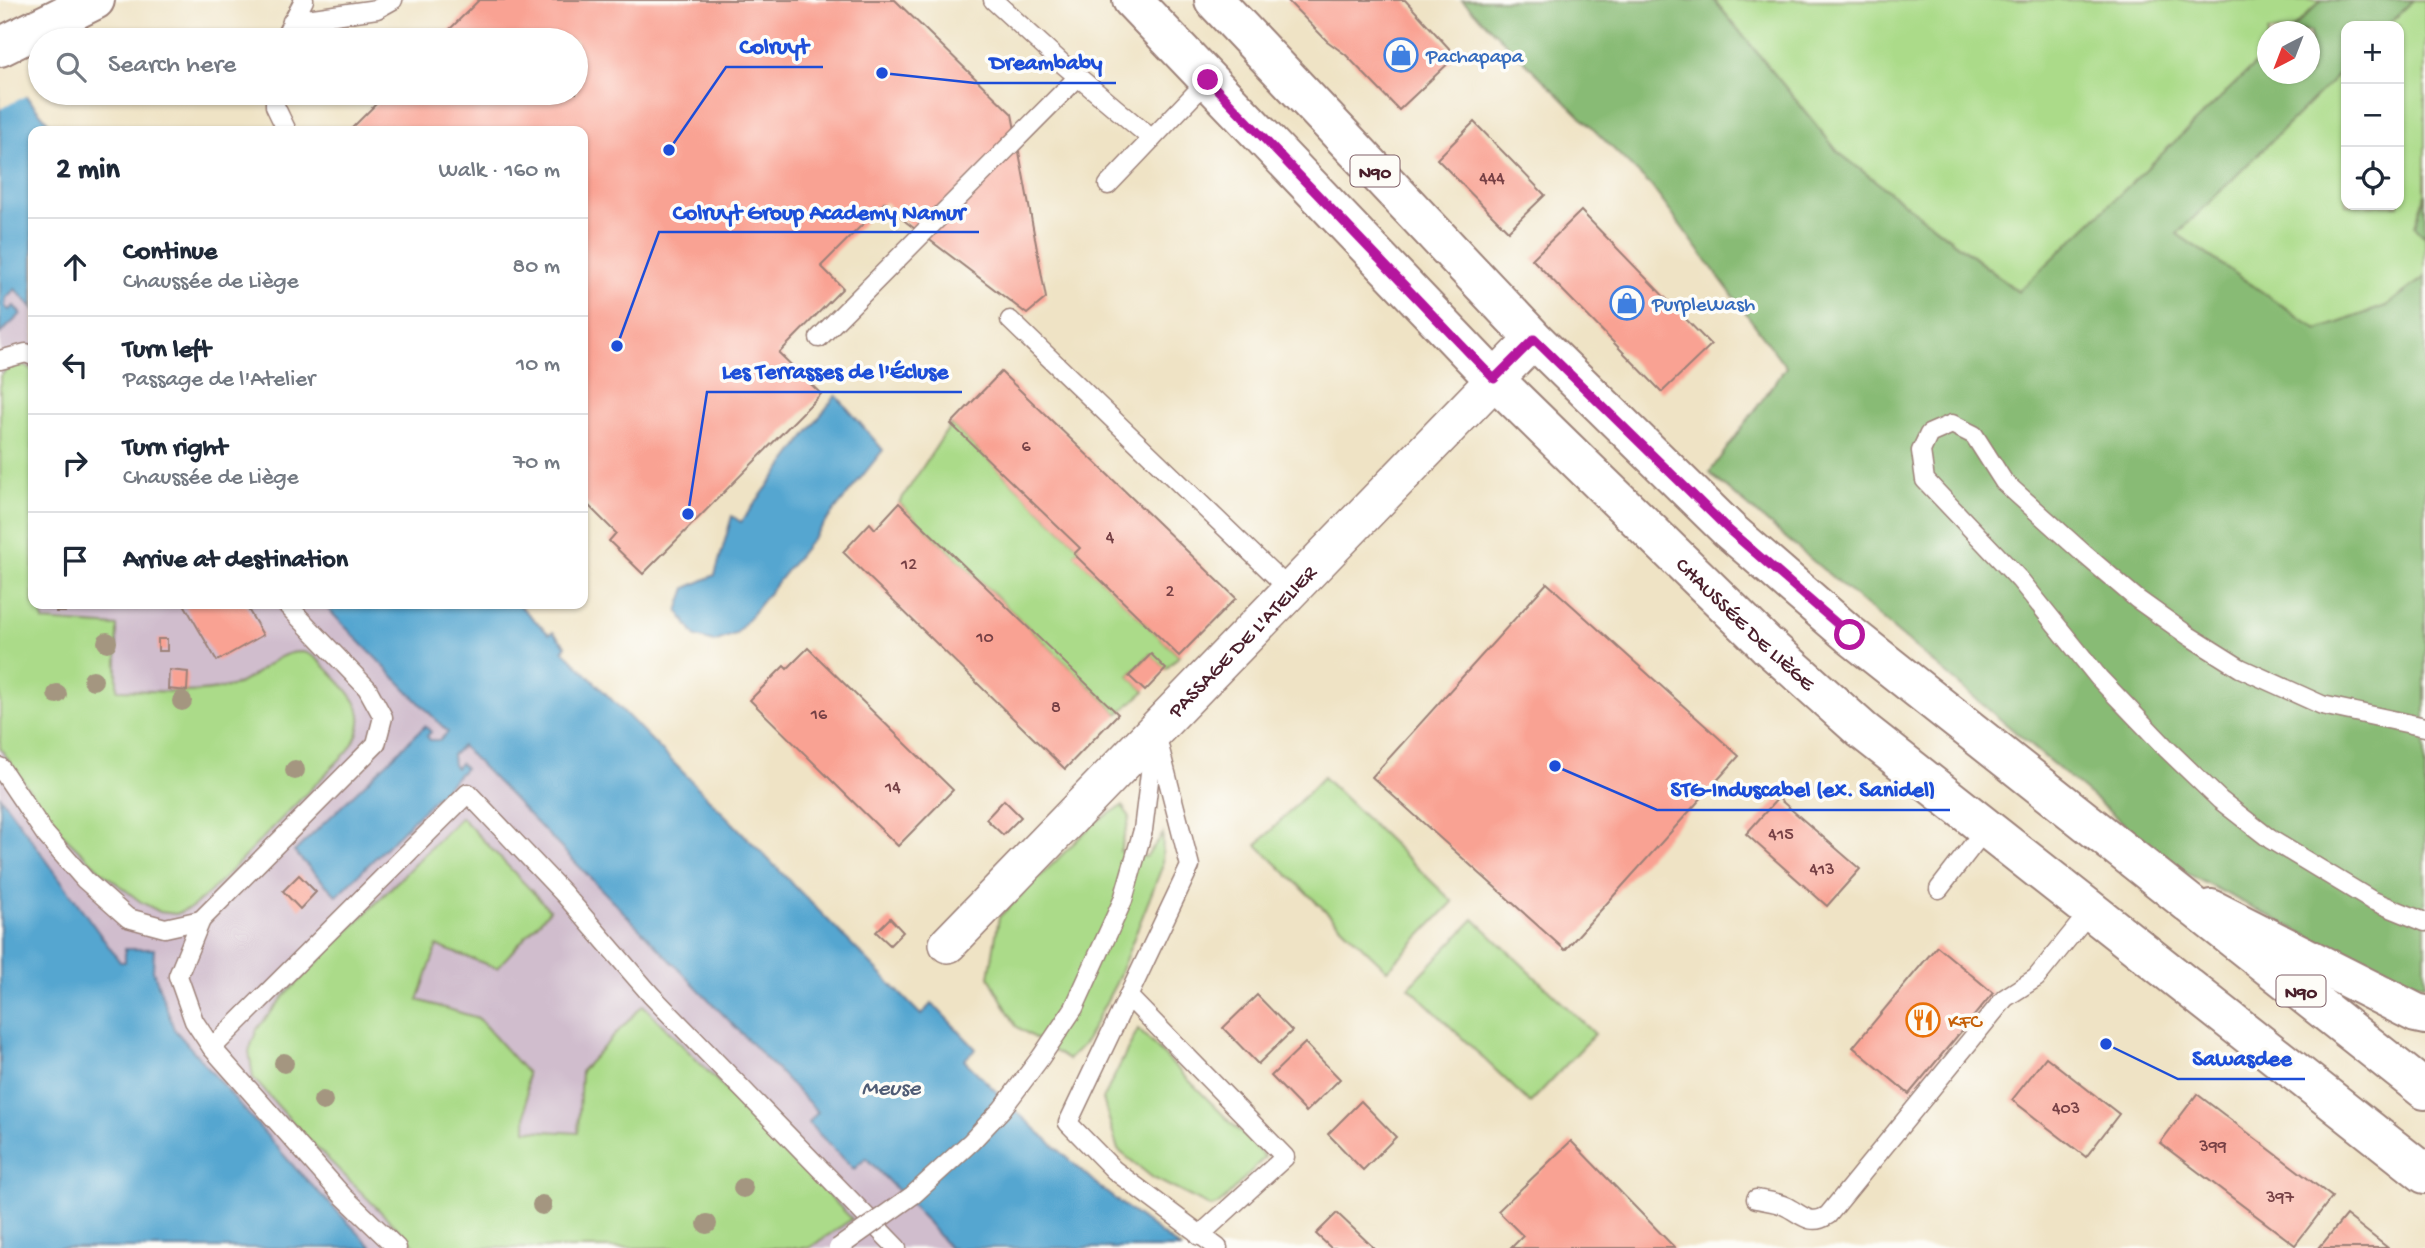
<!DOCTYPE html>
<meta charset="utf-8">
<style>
:root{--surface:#fff;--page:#f6f6f7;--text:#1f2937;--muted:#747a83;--line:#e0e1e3}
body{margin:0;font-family:"Gochi Hand",sans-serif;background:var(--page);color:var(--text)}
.controls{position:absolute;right:21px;top:21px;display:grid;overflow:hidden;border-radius:14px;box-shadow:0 2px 5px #0004}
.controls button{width:63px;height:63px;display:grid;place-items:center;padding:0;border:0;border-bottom:2px solid var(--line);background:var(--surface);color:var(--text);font:35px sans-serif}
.compass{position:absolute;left:2257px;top:21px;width:63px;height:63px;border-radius:50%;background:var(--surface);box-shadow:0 2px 5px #0004;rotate:222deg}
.stop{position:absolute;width:21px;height:21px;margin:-16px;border:5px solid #b5179e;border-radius:50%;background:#fff}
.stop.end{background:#b5179e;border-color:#fff;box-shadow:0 2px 7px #0008}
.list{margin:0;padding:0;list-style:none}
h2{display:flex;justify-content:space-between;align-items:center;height:91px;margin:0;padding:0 28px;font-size:30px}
h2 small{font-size:23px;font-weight:400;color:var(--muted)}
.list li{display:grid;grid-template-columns:46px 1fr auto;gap:21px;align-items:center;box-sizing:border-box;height:98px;padding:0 28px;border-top:2px solid var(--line)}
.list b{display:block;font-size:26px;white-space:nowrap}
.list p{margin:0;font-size:23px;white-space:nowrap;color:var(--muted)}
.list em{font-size:23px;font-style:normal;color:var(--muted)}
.icon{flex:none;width:38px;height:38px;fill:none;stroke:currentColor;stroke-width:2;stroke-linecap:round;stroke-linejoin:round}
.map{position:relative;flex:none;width:2425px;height:1248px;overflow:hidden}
.search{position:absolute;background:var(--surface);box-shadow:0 2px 5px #0004;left:28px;top:28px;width:560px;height:77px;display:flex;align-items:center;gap:18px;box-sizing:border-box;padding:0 24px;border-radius:38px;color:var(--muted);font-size:26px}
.panel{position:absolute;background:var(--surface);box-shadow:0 2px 5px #0004;left:28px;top:126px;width:560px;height:483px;border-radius:14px}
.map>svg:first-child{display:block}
.industrial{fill:#d0bdcd}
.green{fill:#abdb89;stroke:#7a7d5a;stroke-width:2}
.forest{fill:#88bb75;stroke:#696d50;stroke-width:2}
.water{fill:#55a6d0;stroke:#50627e;stroke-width:2}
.pier{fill:#efe3c5}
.building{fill:#f9a293}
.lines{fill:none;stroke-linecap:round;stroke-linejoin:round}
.lane-casing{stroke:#9c8178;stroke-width:21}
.street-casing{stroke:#9c8178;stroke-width:40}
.secondary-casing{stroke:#9c8178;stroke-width:42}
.primary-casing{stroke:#9c8178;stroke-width:42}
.lane{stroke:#fff;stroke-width:18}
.street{stroke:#fff;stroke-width:37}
.secondary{stroke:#fff;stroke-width:38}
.primary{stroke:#fff;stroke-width:38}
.lane-bridge-casing{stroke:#9c8178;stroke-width:21;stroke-linecap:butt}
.lane-bridge{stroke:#fff;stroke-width:18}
.tree{fill:#a49680}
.route{stroke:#b5179e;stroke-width:9}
.labels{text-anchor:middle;stroke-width:7;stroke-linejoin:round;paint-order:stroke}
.number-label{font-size:18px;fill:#764045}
.shield{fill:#fdfcf7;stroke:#806168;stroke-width:2}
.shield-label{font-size:19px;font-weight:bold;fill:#4a1f2b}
.shop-label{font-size:21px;fill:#366cbe;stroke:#fdfcf7;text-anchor:start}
.street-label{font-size:21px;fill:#4a1f2b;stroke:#fdfcf7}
.food-label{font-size:21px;fill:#c56008;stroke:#fdfcf7;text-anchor:start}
.water-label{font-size:23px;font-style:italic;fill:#4f5c75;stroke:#fdfcf7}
.leader{fill:none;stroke:#1d4ed8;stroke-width:2.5}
.callout-dot{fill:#1d4ed8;stroke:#fdfcf7;stroke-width:2.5}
.callout-label{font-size:23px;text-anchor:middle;font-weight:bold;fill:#1d4ed8;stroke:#fdfcf7;stroke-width:7;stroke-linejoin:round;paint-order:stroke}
</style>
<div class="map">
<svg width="2425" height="1248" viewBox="0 0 2425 1248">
<rect width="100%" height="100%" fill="#fdfcf7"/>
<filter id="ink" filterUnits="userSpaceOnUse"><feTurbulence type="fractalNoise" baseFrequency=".0143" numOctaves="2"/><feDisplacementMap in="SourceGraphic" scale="14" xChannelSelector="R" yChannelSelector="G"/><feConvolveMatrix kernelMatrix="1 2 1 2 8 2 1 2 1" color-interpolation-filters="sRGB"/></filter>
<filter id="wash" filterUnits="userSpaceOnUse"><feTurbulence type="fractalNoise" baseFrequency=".00686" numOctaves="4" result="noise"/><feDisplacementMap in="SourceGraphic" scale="28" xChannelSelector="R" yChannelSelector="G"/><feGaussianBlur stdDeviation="1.57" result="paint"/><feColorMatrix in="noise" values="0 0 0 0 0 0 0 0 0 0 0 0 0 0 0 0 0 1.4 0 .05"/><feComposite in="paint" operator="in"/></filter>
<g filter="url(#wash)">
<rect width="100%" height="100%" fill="#efe3c5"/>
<path class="industrial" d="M 0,274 L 33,308 L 33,604 L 323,604 L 819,1112 L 808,1124 L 854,1168 L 866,1158 L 924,1218 L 949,1248 L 373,1248 L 296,1169 L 174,1029 L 153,970 L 120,962 L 0,796 Z"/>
<g class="green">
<path d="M 1714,0 L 2322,0 L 2290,31 L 2268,32 L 2267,53 L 2019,292 L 1838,152 Z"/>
<path d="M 2413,0 L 2425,0 L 2425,194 L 2415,226 L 2425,236 L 2425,277 L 2386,306 L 2318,330 L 2177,234 L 2346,67 L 2346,205 L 2399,205 L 2399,26 L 2387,26 Z"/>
<path d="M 20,364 L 33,370 L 33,604 L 43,604 L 43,621 L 117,626 L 117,690 C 153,690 206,697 240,683 C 262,673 275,652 301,652 C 314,653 322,664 331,673 C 357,700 373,716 348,751 L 209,893 L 192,907 L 176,914 L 160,912 L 141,902 L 102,872 L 56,828 L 0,748 L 0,376 L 11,366 Z"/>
<path d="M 951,424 L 1080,548 L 1075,554 L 1179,656 L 1166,669 L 1150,654 L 1129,676 L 1145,691 L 1118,714 L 899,503 Z"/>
<path d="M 1323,777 L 1453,902 L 1387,970 L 1257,845 Z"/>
<path d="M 1122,806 L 1130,817 L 1120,851 L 1146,857 L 1163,834 L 1162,867 L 1116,983 L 1084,1044 L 1068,1060 L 1016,1026 L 989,977 L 999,917 L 1094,823 Z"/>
<path d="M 461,817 L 550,910 L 497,968 L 437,946 L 418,1000 L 478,1018 L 527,1073 L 526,1130 L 578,1133 L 581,1071 L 643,1005 L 852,1219 L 809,1248 L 417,1248 L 304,1135 L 253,1078 L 249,1051 L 257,1029 L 286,994 Z"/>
<path d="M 1474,919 L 1595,1034 L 1530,1103 L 1409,987 Z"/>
<path d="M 1138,1029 L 1265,1157 L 1220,1204 L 1211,1207 L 1153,1178 L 1118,1150 L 1103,1099 Z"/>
</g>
<g class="forest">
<path d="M 1462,0 L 1714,0 L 1838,152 L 2018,292 L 2267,53 L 2268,74 L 2310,74 L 2310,32 L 2290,31 L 2322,0 L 2413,0 L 2387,26 L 2346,26 L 2346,67 L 2177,234 L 2318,330 L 2386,306 L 2425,277 L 2425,985 L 2382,974 L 2176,868 L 1709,473 L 1786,367 L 1651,186 Z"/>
<path d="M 2425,194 L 2425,236 L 2415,226 Z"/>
</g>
<g class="water">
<path d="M 0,66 L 56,131 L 33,131 L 33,308 L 15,289 L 6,298 L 5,307 L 9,310 L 14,306 L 21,314 L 0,334 Z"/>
<path d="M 836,395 L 883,450 L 736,634 L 714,642 L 696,637 L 678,611 L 686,588 L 715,575 L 732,516 L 741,522 Z"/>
<path d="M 323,604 L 518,604 L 549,634 L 553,632 L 566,646 L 563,650 L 921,1015 L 932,1003 L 976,1049 L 964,1060 L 1018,1113 L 1103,1190 L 1180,1248 L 949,1248 L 924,1218 L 866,1158 L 854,1169 L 808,1123 L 818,1112 L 462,746 L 452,755 L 453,765 L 456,768 L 460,763 L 465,768 L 337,896 L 294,852 L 425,726 L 431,732 L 427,736 L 430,740 L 440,740 L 448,732 Z"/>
<path d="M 0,796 L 120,962 L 125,962 L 125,949 L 154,949 L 153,970 L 174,1029 L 296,1169 L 373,1248 L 0,1248 Z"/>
</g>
<path class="pier" d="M 0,62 L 28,95 L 0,109 Z"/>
<g id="blocks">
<g class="building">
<path d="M 479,0 L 895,0 L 1012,114 L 1046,298 L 1027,314 L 906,222 L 885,202 L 821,266 L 843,288 L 779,353 L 821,394 L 643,574 L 609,541 L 616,533 L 583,500 L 583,131 L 349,131 L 387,93 L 576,93 L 576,40 L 439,40 Z"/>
<path d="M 1287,0 L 1405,0 L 1456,56 L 1399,110 L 1346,55 L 1327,41 Z"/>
<path d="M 1474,122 L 1545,195 L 1508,231 L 1437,159 Z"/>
<path d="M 1581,211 L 1711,345 L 1662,392 L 1532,259 Z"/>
<path d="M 1001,372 L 1236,598 L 1179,656 L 1074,554 L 1080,548 L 951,424 Z"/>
<path d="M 899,503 L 1118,714 L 1065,769 L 843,552 L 870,523 L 875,529 Z"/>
<path d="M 1547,583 L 1739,756 L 1565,950 L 1372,777 Z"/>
<rect x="56" y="604" width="9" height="8"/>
<path d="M 184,604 L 245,604 L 263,635 L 217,661 Z"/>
<rect x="158" y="639" width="9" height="12"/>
<path d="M 808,648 L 953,790 L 898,846 L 750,700 L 784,666 L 787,669 Z"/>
<path d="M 1151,654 L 1166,669 L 1145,691 L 1129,676 Z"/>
<path d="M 169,670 L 188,672 L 187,691 L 168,689 Z"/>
<path d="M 1778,798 L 1860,869 L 1827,906 L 1746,834 Z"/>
<path d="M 1004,800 L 1021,817 L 1003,835 L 986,819 Z"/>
<path d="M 299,875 L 316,892 L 300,909 L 283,891 Z"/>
<path d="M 890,918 L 903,932 L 890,945 L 876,932 Z"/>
<path d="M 1937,946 L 1993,993 L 1909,1094 L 1853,1047 Z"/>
<path d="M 1257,995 L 1292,1031 L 1258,1064 L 1223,1028 Z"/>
<path d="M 1305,1043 L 1340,1079 L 1306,1112 L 1271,1076 Z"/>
<path d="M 2046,1057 L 2119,1114 L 2086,1157 L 2012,1100 Z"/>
<path d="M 2197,1094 L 2332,1197 L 2295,1245 L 2160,1143 Z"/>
<path d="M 1361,1101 L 1396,1137 L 1363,1170 L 1328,1134 Z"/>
<path d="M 1571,1141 L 1675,1248 L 1511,1248 L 1523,1236 L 1498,1211 Z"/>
<path d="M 1337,1213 L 1374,1248 L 1331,1248 L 1316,1234 Z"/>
<path d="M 2346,1215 L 2388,1248 L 2319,1248 Z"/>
</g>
</g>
</g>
<g filter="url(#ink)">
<use href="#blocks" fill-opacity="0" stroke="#9c8178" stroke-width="2"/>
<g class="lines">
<defs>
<g id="lane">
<path d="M 993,0 L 1064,65 L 1152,139"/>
<path d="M 292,21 L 377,9 L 393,0"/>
<path d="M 283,40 L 304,0"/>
<path d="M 275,93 L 275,106 L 287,131"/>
<path d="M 1108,185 L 1208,80"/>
<path d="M 1010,320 L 1290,590"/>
<path d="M 819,338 L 1078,77"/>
<path d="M 0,360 L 26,353 L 33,356"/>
<path d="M 2425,727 L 2322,705 L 2240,668 L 2189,636 L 2137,599 L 2083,553 L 2004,482 L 1974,435 L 1952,424 L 1929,434 L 1921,451 L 1925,480 L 2020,580 L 2099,678 L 2167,749 L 2220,800 L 2270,839 L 2371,900 L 2425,922"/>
<path d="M 1155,730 L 1190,866 L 1068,1123 L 1114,1170 L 1218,1248"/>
<path d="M 0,767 L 45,834 L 85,880 L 128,918 L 165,928 L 201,920 L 178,976 L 194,1021 L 212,1048 L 343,1196 L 397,1248"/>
<path d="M 1143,830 L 1154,740"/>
<path d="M 1939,889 L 1986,828"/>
<path d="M 201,920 L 376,744 L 383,717 L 367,688 L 286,604"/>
<path d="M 1128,996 L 1285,1157 L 1199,1236"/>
<path d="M 212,1048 L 468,793 L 564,894 L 651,995 L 897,1248"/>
<path d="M 1756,1199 C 1766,1201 1777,1202 1785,1206 C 1802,1214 1810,1227 1828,1215 L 2005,998 L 2036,978 L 2091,910"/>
</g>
<g id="street">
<path id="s1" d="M 948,944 L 1534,339"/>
</g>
<g id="secondary">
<path d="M 0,47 L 95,0"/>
<path d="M 2211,909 L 2416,1013 L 2425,1015"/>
</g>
<g id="primary">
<path id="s2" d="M 1132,0 L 1494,379 L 1767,645 L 1862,730 L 2425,1174"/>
<path d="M 1214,0 L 1534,339 L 1729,530 L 1850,635 L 2425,1090"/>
</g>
</defs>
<use href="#lane" class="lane-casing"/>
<use href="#street" class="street-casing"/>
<use href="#secondary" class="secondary-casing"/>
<use href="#primary" class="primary-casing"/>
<use href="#lane" class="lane"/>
<use href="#street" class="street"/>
<use href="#secondary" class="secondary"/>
<use href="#primary" class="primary"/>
<defs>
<path id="lane-bridge" d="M 838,1248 L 913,1195 L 971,1142 L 1002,1109 L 1041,1057 L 1074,1008 L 1123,900 L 1143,830"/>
</defs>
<use href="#lane-bridge" class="lane-bridge-casing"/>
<use href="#lane-bridge" class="lane-bridge"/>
</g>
<g class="tree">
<circle cx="107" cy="642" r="10"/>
<circle cx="93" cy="680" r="10"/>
<circle cx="57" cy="694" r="10"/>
<circle cx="182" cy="701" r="10"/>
<circle cx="295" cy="770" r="10"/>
<circle cx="284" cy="1063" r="10"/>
<circle cx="323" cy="1101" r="10"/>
<circle cx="743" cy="1188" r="10"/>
<circle cx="542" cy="1205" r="10"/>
<circle cx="707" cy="1224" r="10"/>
</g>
</g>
<g class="lines" filter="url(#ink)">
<path class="route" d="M 1208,80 L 1494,379 L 1534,339 L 1729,530 L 1850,635"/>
</g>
<defs>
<symbol id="shop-ring" viewBox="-11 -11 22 22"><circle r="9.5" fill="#fdfcf7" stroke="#3f7fe0" stroke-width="1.5"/><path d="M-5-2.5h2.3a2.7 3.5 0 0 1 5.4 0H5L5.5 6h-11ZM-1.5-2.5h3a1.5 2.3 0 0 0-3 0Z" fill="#3f7fe0"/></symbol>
<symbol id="restaurant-ring" viewBox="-11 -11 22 22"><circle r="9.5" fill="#fdfcf7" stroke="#e8710a" stroke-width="1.5"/><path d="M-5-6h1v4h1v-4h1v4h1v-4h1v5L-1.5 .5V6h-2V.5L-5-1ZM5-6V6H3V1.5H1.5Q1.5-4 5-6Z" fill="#e8710a"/></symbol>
</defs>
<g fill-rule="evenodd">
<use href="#shop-ring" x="1382" y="36" width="38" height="38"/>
<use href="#shop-ring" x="1608" y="284" width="38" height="38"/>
<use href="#restaurant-ring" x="1904" y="1001" width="38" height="38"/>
</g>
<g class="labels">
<g class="number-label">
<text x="1492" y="183">444</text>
<text x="1026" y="451">6</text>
<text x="1110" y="542">4</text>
<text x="909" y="569">12</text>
<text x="1170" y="596">2</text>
<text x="985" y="642">10</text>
<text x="1056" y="712">8</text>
<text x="819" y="719">16</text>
<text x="893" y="792">14</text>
<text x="1781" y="839">415</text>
<text x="1822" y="874">413</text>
<text x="2066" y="1113">403</text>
<text x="2213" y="1151">399</text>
<text x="2280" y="1202">397</text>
</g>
<g class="shield">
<rect x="1350.5" y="155.5" width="49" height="31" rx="5"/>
<rect x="2276.5" y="975.5" width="49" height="31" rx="5"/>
</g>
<g class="shield-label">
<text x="1375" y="178">N90</text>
<text x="2301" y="998">N90</text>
</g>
<g class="shop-label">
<text x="1426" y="62">Pachapapa</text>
<text x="1652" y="310">PurpleWash</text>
</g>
<g class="street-label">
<text dy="7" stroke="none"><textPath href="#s2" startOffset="875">CHAUSSÉE DE LIÈGE</textPath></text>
<text dy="7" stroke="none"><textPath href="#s1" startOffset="422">PASSAGE DE L'ATELIER</textPath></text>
</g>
<g class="food-label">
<text x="1948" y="1027">KFC</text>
</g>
<g class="water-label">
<text x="891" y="1094">Meuse</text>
</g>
</g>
<path class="leader" d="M669 150L726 67H823M882 73L975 83H1116M617 346L659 232H979M688 514L707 392H962M1555 766L1657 810H1950M2106 1044L2178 1079H2305"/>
<g class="callout-dot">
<circle cx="669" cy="150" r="7"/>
<circle cx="882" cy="73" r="7"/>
<circle cx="617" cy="346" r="7"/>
<circle cx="688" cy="514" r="7"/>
<circle cx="1555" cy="766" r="7"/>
<circle cx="2106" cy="1044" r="7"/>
</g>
<g class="callout-label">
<text x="774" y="53">Colruyt</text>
<text x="1046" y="69">Dreambaby</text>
<text x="819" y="219">Colruyt Group Academy Namur</text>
<text x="835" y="378">Les Terrasses de l'Écluse</text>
<text x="1803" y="796">STG-Induscabel (ex. Sanidel)</text>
<text x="2242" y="1065">Sawasdee</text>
</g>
</svg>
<div class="controls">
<button>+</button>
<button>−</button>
<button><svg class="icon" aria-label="locate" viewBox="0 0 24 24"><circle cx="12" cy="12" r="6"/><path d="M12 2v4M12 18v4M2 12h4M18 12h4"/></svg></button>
</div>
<svg class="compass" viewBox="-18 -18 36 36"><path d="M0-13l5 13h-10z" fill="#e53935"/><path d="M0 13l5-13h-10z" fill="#747a83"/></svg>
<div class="stop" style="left:1850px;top:635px"></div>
<div class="stop end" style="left:1208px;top:80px"></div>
<div class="search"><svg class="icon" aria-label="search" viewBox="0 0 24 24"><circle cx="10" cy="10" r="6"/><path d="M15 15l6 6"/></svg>Search here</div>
<section class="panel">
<h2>2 min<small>Walk · 160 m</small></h2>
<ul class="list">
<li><svg class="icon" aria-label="ahead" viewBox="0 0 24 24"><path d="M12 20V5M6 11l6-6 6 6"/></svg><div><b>Continue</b><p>Chaussée de Liège</p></div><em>80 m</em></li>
<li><svg class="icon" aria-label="left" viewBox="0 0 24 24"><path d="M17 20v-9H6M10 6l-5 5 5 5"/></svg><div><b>Turn left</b><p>Passage de l'Atelier</p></div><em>10 m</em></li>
<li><svg class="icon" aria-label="right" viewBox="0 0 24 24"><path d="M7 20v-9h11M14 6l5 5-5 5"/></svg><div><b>Turn right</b><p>Chaussée de Liège</p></div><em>70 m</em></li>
<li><svg class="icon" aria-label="arrive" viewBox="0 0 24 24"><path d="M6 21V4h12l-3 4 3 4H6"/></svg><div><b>Arrive at destination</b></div></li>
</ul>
</section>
</div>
